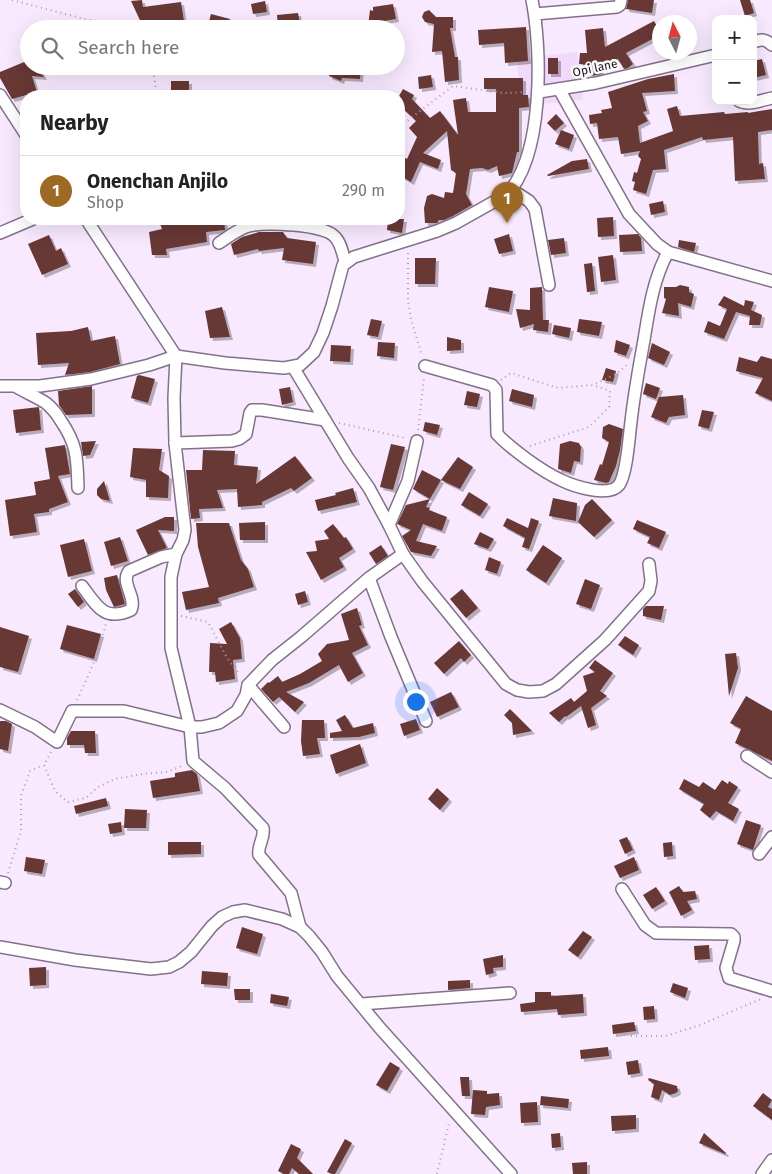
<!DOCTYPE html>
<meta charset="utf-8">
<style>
:root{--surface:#fff;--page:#f6f6f6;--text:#222;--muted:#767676;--line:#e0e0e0;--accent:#9e6922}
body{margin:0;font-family:"Fira Sans",sans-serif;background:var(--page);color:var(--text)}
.controls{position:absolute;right:15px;top:15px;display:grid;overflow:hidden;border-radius:10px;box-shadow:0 5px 20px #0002}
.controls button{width:45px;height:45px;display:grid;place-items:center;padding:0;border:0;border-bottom:1px solid var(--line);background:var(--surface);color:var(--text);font:25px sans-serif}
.compass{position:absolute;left:652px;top:15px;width:45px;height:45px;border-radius:50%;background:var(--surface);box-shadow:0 5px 20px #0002;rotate:354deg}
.you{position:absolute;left:415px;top:701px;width:18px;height:18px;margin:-12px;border:4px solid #fff;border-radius:50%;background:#1a73e8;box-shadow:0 0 0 8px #1a73e833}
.badge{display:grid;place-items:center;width:32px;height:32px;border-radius:50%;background:var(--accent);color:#fff;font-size:16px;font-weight:700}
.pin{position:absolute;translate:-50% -41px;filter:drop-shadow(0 1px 2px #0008)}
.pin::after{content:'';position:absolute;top:26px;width:18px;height:15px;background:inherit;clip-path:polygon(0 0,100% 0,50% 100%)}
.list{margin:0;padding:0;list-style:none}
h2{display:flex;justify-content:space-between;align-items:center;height:65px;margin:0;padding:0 20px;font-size:21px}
h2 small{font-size:16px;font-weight:400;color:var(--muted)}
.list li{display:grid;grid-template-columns:32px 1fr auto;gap:15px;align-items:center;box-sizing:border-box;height:70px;padding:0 20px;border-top:1px solid var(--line)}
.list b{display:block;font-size:19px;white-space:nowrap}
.list p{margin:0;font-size:16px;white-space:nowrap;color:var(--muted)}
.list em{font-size:16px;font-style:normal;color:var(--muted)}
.icon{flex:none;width:28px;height:28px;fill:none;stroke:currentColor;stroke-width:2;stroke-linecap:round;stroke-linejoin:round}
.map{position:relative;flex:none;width:772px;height:1174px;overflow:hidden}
.search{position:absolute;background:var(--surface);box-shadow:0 5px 20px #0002;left:20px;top:20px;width:385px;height:55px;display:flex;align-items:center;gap:12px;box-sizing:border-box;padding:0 18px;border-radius:28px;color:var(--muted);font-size:19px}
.panel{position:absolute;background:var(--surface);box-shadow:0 5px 20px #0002;left:20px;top:90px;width:385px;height:135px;border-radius:20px}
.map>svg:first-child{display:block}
.built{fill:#f0d9fa}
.building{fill:#683736;filter:url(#shadow)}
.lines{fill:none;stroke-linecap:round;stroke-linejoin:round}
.street-casing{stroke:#827189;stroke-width:14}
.path{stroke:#ab9eb0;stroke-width:2;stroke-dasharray:1 4;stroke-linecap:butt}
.street{stroke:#fff;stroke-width:11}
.labels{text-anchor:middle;stroke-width:5;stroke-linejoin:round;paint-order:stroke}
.street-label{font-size:12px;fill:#19121b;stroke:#fcfdfc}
</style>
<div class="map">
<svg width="772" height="1174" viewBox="0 0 772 1174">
<defs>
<filter id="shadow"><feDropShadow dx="3" dy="3" stdDeviation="0" flood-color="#0004"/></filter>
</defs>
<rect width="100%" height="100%" fill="#f8e9ff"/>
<path class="built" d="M 577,52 L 583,100 L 521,106 L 517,59 Z"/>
<g class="building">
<path d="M 142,0 L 143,7 L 181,2 L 184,21 L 181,21 L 182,29 L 144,29 L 131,1 Z"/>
<path d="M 628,0 L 654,0 L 652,13 L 626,9 Z"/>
<path d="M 740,0 L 750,0 L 754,13 L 745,16 Z"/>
<path d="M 265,1 L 267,12 L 253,14 L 251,4 Z"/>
<path d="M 393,4 L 396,19 L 378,22 L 378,28 L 368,27 L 370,10 L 373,11 L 373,7 Z"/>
<path d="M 429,10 L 436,17 L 453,17 L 453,28 L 450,28 L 455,57 L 458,57 L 459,80 L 445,82 L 442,51 L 432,52 L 434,24 L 425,22 L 422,17 L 424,12 Z"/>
<path d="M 298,13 L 300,23 L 278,26 L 277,15 Z"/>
<path d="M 211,14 L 230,19 L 228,29 L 207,29 Z"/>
<path d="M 654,21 L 660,31 L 660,35 L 626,53 L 633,64 L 628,68 L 624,69 L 618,59 L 600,66 L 602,74 L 591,76 L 589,65 L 579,64 L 580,53 L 587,53 L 585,30 L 603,28 L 605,47 Z"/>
<path d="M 526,27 L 528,61 L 505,63 L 504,43 L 479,45 L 478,30 Z"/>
<rect x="548" y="58" width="10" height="16"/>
<path d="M 762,59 L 766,75 L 753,78 L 753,61 Z"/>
<path d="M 29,60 L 29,66 L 38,66 L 44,77 L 32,76 L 37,92 L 12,99 L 0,78 L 0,72 Z"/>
<path d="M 332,66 L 361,66 L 360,79 L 342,78 L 341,81 L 329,76 Z"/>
<path d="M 674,74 L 675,91 L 642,93 L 647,111 L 643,112 L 648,121 L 638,126 L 640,143 L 673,131 L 667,109 L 677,106 L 680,116 L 724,112 L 725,114 L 748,112 L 748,113 L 772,109 L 772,130 L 758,132 L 759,164 L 763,163 L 765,179 L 735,181 L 733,137 L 703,140 L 702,137 L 664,150 L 666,169 L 653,170 L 646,194 L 633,190 L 635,182 L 632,181 L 634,172 L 637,173 L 641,159 L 638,156 L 640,151 L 621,154 L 618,137 L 599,139 L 597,123 L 590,124 L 589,115 L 602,113 L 601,110 L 612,108 L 608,92 L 648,79 Z"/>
<path d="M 431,75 L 433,87 L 419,89 L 418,77 Z"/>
<path d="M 484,78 L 523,78 L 523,95 L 528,95 L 529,107 L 519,108 L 519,152 L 517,152 L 512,173 L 499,176 L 497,166 L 488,170 L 482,168 L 470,169 L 466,194 L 472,205 L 453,216 L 444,220 L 439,220 L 437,223 L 425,223 L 424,208 L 427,196 L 432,194 L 444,198 L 445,192 L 453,193 L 456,173 L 451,170 L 447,131 L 423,153 L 441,160 L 438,169 L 420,162 L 411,182 L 399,175 L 399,154 L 407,159 L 417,137 L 409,128 L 416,121 L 399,105 L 399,96 L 403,89 L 414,95 L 412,99 L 430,118 L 440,111 L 458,135 L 453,100 L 466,98 L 468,112 L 496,112 L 496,89 L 484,89 Z"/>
<path d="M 171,81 L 189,81 L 189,94 L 171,93 Z"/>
<path d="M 556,114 L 564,123 L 555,131 L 547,123 Z"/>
<path d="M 561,130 L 574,135 L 569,149 L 555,144 Z"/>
<path d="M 587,159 L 589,169 L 548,176 L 547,175 L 572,161 Z"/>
<path d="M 663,201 L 665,212 L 651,215 L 649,204 Z"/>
<path d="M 613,217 L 614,236 L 598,237 L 597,218 Z"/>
<path d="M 158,219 L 224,219 L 225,230 L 206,232 L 207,242 L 166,249 L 167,255 L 152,255 L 149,232 L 162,229 Z"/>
<path d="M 388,219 L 404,219 L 402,233 L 387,230 Z"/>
<path d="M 259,232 L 283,232 L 287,238 L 316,242 L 313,264 L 282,260 L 284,248 L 259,251 L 258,249 L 234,255 L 231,244 L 242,237 Z"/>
<path d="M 509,234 L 513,251 L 499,254 L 494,239 Z"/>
<path d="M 638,234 L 641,238 L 642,251 L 620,252 L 619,235 Z"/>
<path d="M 49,235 L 56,251 L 61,248 L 68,264 L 42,275 L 28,244 Z"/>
<path d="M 564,238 L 566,253 L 551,255 L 548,240 Z"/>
<path d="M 679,240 L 696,243 L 694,252 L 678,247 Z"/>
<path d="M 613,255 L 616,280 L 601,282 L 598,257 Z"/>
<path d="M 415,258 L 436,258 L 435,284 L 415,284 Z"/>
<path d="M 592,263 L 595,291 L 587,292 L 584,264 Z"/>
<path d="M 680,285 L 689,287 L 689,292 L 694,294 L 691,307 L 678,303 L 679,316 L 662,313 L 666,299 L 664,298 L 664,287 L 676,287 Z"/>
<path d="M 489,287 L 513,291 L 509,312 L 485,307 Z"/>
<path d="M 542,287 L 543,320 L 549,320 L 548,332 L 533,330 L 534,324 L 520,328 L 516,309 L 530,310 L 530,288 Z"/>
<path d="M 724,296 L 744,306 L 745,300 L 754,302 L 751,310 L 762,315 L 760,325 L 749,325 L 750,316 L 736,312 L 724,339 L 704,332 L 708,321 L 720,326 L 727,309 L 718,305 Z"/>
<path d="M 222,307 L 230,337 L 210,338 L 205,311 Z"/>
<path d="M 371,319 L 382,321 L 378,337 L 367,335 Z"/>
<path d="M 579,319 L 602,322 L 599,336 L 577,332 Z"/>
<path d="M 554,325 L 571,328 L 569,338 L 552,334 Z"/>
<path d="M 88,327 L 91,341 L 115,336 L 120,364 L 90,372 L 65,375 L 69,363 L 38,365 L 36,333 L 71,331 Z"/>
<path d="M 447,337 L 461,340 L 461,350 L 447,351 Z"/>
<path d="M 616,340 L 630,345 L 626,356 L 614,352 Z"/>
<path d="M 378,342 L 395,343 L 394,358 L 377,356 Z"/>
<path d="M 652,343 L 670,352 L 664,365 L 648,358 Z"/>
<path d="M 331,345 L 351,346 L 350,362 L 330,361 Z"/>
<path d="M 761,356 L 772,359 L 772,401 L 755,393 L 763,378 L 736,371 L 739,357 L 757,362 Z"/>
<path d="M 606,368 L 616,371 L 613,382 L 602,380 Z"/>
<path d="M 139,375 L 155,379 L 148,403 L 131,398 L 137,376 Z"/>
<path d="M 646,383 L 660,388 L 656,399 L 643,394 Z"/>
<path d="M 92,386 L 92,414 L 66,415 L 59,405 L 58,391 Z"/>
<path d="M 290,387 L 293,402 L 282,405 L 279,389 Z"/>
<path d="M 512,389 L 534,395 L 532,407 L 509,401 Z"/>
<path d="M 467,391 L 480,394 L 477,407 L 464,405 Z"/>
<path d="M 683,395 L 685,415 L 669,417 L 666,423 L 651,417 L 659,397 Z"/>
<path d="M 39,407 L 41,430 L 16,433 L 13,410 Z"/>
<path d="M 702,410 L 714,412 L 709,429 L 698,426 Z"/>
<path d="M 425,422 L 440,425 L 437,435 L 423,431 Z"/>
<path d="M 609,424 L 623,429 L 620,450 L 616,466 L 609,482 L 606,483 L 594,480 L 600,464 L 602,465 L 609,442 L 602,438 L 603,427 Z"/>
<path d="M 96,441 L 90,455 L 83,456 L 81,442 Z"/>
<path d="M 570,441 L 579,443 L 581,447 L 580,462 L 574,461 L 571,473 L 558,469 L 560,444 Z"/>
<path d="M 391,444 L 405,447 L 393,490 L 380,487 Z"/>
<path d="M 65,445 L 70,474 L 58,476 L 68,502 L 49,509 L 49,512 L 34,514 L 37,532 L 10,536 L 5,500 L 36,495 L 34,482 L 50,479 L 45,448 Z"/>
<path d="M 133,448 L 162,449 L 159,470 L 169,476 L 168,498 L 146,497 L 146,480 L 130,477 Z"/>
<path d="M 203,450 L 235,451 L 234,465 L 258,467 L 256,484 L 295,456 L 312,478 L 294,491 L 291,488 L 262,502 L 262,505 L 238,507 L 237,489 L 217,490 L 223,508 L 199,509 L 200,518 L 191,519 L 186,470 L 202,470 Z"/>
<path d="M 458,457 L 473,467 L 460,489 L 441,480 Z"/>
<path d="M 422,470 L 441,480 L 430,499 L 413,489 Z"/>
<path d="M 104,481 L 110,501 L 101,499 L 97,495 L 97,489 Z"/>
<path d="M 353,488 L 357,502 L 318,511 L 315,500 L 336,495 L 335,493 Z"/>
<path d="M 469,492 L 488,504 L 480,516 L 461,505 Z"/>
<path d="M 553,498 L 577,503 L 576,521 L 549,516 Z"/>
<path d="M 430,499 L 426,507 L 430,508 L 429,510 L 447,517 L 442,531 L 423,524 L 416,541 L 437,546 L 431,556 L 411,552 L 402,536 L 411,530 L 397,524 L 406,505 Z"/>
<path d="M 592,499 L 612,520 L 594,537 L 578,522 L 585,505 Z"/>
<path d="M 165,517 L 174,517 L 174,531 L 158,530 L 167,548 L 148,555 L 136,530 Z"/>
<path d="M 507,518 L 528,528 L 531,518 L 539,521 L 529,549 L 522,547 L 525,538 L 503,526 Z"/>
<path d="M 637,520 L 666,532 L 659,548 L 647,543 L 650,537 L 633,529 Z"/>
<path d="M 265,522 L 265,540 L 240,540 L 239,523 Z"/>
<path d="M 196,523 L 229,523 L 241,560 L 248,569 L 254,587 L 218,598 L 219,603 L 186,610 L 182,592 L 209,587 L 198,547 Z"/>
<path d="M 333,524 L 344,538 L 346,537 L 353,549 L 339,558 L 344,567 L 321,580 L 306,552 L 317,551 L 315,541 L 329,539 L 324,531 Z"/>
<path d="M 480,532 L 494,539 L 488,549 L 474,544 Z"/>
<path d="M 120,537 L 128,561 L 111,566 L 104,542 Z"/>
<path d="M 84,539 L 92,571 L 68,577 L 60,545 Z"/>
<path d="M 381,545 L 388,556 L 376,564 L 369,553 Z"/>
<path d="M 543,545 L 562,558 L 546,583 L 526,570 Z"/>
<path d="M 489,557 L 501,562 L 497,574 L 485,570 Z"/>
<path d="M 117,575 L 125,604 L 114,607 L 106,590 L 104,578 Z"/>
<path d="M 585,579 L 600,585 L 591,609 L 576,604 Z"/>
<path d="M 75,589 L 84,602 L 78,607 L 68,594 Z"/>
<path d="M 462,589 L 478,608 L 466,618 L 450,599 Z"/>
<path d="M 305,591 L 308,602 L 298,605 L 295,594 Z"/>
<path d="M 646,606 L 664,606 L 661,620 L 643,616 L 643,609 Z"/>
<path d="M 357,608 L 362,625 L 359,626 L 368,645 L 352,653 L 363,673 L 348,682 L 339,665 L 309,683 L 286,692 L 304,702 L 295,712 L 279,697 L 273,702 L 261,689 L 268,682 L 269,683 L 278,676 L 282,682 L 300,674 L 322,661 L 318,654 L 327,644 L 349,640 L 341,614 Z"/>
<path d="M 231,622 L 240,638 L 242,659 L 233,660 L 235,679 L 216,682 L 215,672 L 209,672 L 210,643 L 227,644 L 219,629 Z"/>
<path d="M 67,625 L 101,634 L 94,659 L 60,649 Z"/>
<path d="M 0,627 L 29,636 L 18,672 L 0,667 Z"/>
<path d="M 625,636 L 639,645 L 633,655 L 618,645 Z"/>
<path d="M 459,641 L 471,655 L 464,662 L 461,658 L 444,674 L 434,663 Z"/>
<path d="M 736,653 L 738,668 L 729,696 L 725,654 Z"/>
<path d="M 595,660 L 613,673 L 600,691 L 607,696 L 591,708 L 596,725 L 588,728 L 581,706 L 566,717 L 565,716 L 559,722 L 549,713 L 571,698 L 574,702 L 587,691 L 583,676 L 595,672 L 589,668 Z"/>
<path d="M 451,692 L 459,707 L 437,717 L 430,702 Z"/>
<path d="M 746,696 L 772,711 L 772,761 L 735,743 L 741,729 L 730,723 Z"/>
<path d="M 510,709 L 532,731 L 513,735 L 512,723 L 504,715 Z"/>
<path d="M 345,715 L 353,728 L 373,723 L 375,733 L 359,737 L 330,738 L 330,733 L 342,731 L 336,720 Z"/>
<path d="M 416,719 L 420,730 L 404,736 L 400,724 Z"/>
<path d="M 302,720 L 324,720 L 325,738 L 317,738 L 320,754 L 303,756 L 301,741 Z"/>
<path d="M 0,721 L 6,721 L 12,724 L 8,751 L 0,749 Z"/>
<path d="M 71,731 L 95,731 L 96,753 L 85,753 L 84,745 L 67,745 L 67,738 Z"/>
<path d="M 360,744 L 366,763 L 336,774 L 330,755 Z"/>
<path d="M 192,770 L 197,774 L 200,791 L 153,798 L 150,781 L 175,777 L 175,773 Z"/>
<path d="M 684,779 L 699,787 L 703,782 L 715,790 L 722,780 L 728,784 L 729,781 L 738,787 L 728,803 L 739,809 L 733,821 L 716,811 L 710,818 L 700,810 L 704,804 L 679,789 Z"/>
<path d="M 437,788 L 449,799 L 440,810 L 428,799 Z"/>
<path d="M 106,798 L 108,806 L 76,814 L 74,806 Z"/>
<path d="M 125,809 L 147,810 L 146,828 L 124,828 Z"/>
<path d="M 746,820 L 761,825 L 753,850 L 737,844 Z"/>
<path d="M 121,822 L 122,832 L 110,834 L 108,824 Z"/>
<path d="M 627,837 L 633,850 L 625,854 L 619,840 Z"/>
<path d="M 168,842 L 201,842 L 201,854 L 168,855 Z"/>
<path d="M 672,842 L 673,856 L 664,857 L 663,843 Z"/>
<path d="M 26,857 L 45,860 L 42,874 L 24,871 Z"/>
<path d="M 634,857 L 639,870 L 620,878 L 614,866 Z"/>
<path d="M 679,886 L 683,892 L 695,891 L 697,899 L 687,901 L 692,910 L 681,916 L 669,892 Z"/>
<path d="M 656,887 L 665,901 L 652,909 L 643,895 Z"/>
<path d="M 242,927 L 263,934 L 257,954 L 236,948 Z"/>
<path d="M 583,931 L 592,937 L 578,957 L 568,950 Z"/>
<path d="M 709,945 L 710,959 L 695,960 L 694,946 Z"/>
<path d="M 503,955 L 503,967 L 493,968 L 494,973 L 486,975 L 483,959 Z"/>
<path d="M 46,967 L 46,985 L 30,986 L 29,968 Z"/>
<path d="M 202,971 L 228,973 L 227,986 L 201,984 Z"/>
<path d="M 470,980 L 470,988 L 448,990 L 448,981 Z"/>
<path d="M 673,983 L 688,988 L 685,998 L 670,992 Z"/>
<path d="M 234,989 L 250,989 L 250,1000 L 235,1000 Z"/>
<path d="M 535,992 L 551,992 L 551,996 L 583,994 L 584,1013 L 558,1015 L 557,1009 L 521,1012 L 520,1004 L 535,1002 Z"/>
<path d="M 271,994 L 289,997 L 287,1006 L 270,1003 Z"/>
<path d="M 654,1006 L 655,1019 L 644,1020 L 643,1007 Z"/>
<path d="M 634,1022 L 636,1031 L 613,1034 L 612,1025 Z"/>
<path d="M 608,1047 L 609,1056 L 581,1059 L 580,1050 Z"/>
<path d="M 638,1060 L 640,1073 L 628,1075 L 626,1062 Z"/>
<path d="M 390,1062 L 400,1068 L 387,1091 L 376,1085 Z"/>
<path d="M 460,1077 L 469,1077 L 470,1096 L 462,1096 Z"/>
<path d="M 649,1078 L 677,1086 L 678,1091 L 676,1093 L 670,1095 L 662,1090 L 659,1100 L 651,1097 L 654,1084 L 648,1080 Z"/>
<path d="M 473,1090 L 487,1091 L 487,1094 L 499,1093 L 500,1105 L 486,1107 L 485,1115 L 471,1114 Z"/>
<path d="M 763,1093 L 772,1100 L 768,1107 L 772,1109 L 772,1120 L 753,1106 Z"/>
<path d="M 541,1096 L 569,1099 L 568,1108 L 540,1105 Z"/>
<path d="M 537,1102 L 538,1122 L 521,1123 L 520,1103 Z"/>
<path d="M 636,1115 L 636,1129 L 612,1131 L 611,1116 Z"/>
<path d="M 560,1133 L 561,1147 L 552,1148 L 551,1134 Z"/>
<path d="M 704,1133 L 726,1153 L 725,1154 L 699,1143 Z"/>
<path d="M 345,1139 L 352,1143 L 335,1174 L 332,1174 L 327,1172 Z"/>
<path d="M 291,1144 L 301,1149 L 297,1158 L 313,1174 L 299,1174 L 292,1168 L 289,1174 L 284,1174 L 278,1171 Z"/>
<path d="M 587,1162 L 587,1174 L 573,1174 L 572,1163 Z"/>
</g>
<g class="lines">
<defs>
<g id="street">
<path d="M 535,14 L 617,7 L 620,5 L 621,0"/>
<path d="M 753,42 C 762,39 765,39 772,45"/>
<path d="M 539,92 L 596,83 L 716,55"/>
<path d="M 0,95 L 26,135"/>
<path d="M 739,101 C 748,106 762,100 772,98"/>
<path d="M 512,190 L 529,201 L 535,209 L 549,285"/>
<path d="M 86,219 L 176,356 L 174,398 L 175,443 L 185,530 L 183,540 L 176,554 L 171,577 L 171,648 L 190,727 L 193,761 L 225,788 L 263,828 C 265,839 257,845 259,855 L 291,893 L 300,927"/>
<path d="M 0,233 L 33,219"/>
<path d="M 219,243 C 228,237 238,229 249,226 C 265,222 325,224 335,237 C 341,243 343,254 345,262"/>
<path d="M 668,252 L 772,281"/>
<path d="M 425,366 L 492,385 L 496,390 L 497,434 C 511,449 543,472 561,480 C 573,486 609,498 619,485 C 627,474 629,436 631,422 C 634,394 639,367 644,340 C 649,309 653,280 668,252 L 657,244 L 629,214 L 559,89"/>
<path d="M 293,367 L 348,458 L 369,488 L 389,525 L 403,554 L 422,581 L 506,684 L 517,690 L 529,692 L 543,691 L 556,684 L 605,640 L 649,591 L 651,581 L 649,564"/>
<path d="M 0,386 L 40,386 L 91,379 L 149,365 L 176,356 L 225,363 L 284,368 L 300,365 L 314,352 L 323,333 L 332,306 L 343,265 L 354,257 L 437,231 L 456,223 L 506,195 C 544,157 542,50 532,0"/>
<path d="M 18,388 C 27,393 37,397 46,403 C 52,408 57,414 61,421 C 78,446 77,459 78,488"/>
<path d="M 175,443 L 232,441 L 239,439 L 246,434 L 250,413 L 252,410 L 262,410 L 325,420"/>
<path d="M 389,525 L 408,481 L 417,441"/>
<path d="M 369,578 L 391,637 L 426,721"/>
<path d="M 82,586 C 97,606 104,622 131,610 C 137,597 120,583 129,571 L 161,557 L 176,554"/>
<path d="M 248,685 L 284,727"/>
<path d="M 0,710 L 35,727 L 57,742 L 72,711 L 124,711 L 190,727 L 202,727 L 219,723 L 237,711 L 246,695 L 248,685 L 272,660 L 301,637 L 369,578 L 403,554"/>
<path d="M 747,756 L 772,772"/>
<path d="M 759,854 L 772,837"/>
<path d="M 0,882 L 5,883"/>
<path d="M 622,889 L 645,925 L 656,933 L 731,934 L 734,937 L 734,941 L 726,968 L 729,978 L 772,991"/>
<path d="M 0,947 L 75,960 L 151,969 L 169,967 L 179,962 L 191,952 L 212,926 L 222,917 L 233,912 L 245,910 L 282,919 L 300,927 L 309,936 L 322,952 L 337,976 L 379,1027 L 511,1174"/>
<path d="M 361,1004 L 510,993"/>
<path d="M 762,1174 L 772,1160"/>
</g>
</defs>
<use href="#street" class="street-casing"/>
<g class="path">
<path d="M 12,0 L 84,19 L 122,25 L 127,29"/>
<path d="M 153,66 L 156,91 L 159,96"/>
<path d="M 399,123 L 403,124 L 453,86 L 503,93 L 526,92"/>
<path d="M 408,253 L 408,301 L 411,319 L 422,356"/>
<path d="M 501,380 L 511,373 L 558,388 L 593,385 L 616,374 L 628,364"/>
<path d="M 339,423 L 405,438"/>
<path d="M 418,430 L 424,378"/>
<path d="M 530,446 L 589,427 L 609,407 L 610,391 L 593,385"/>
<path d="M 181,616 L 208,622 L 227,658 L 240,675"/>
<path d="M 77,700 C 89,675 100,650 106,623"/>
<path d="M 51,752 L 44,765 L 55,791 L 68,802 L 86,798 L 98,787 L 115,779 L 142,774 L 167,772 L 184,765"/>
<path d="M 8,873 L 21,831 L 21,796 L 30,771 L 43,765"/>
<path d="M 631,1036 L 666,1036 L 700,1025 L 761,999"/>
<path d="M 437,1174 L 449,1123"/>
</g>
<use href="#street" class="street"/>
</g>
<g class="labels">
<g class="street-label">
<text transform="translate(595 68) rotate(-12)" y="4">Opi lane</text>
</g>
</g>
</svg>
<div class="controls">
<button>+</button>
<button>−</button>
</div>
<svg class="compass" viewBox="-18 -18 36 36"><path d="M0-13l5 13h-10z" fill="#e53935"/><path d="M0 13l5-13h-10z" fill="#767676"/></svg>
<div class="you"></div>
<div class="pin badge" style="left:507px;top:223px">1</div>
<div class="search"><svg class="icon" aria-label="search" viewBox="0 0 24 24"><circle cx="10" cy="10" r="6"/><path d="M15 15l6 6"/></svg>Search here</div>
<section class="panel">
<h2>Nearby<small></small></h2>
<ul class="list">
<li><span class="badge">1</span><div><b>Onenchan Anjilo</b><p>Shop</p></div><em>290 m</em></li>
</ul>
</section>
</div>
